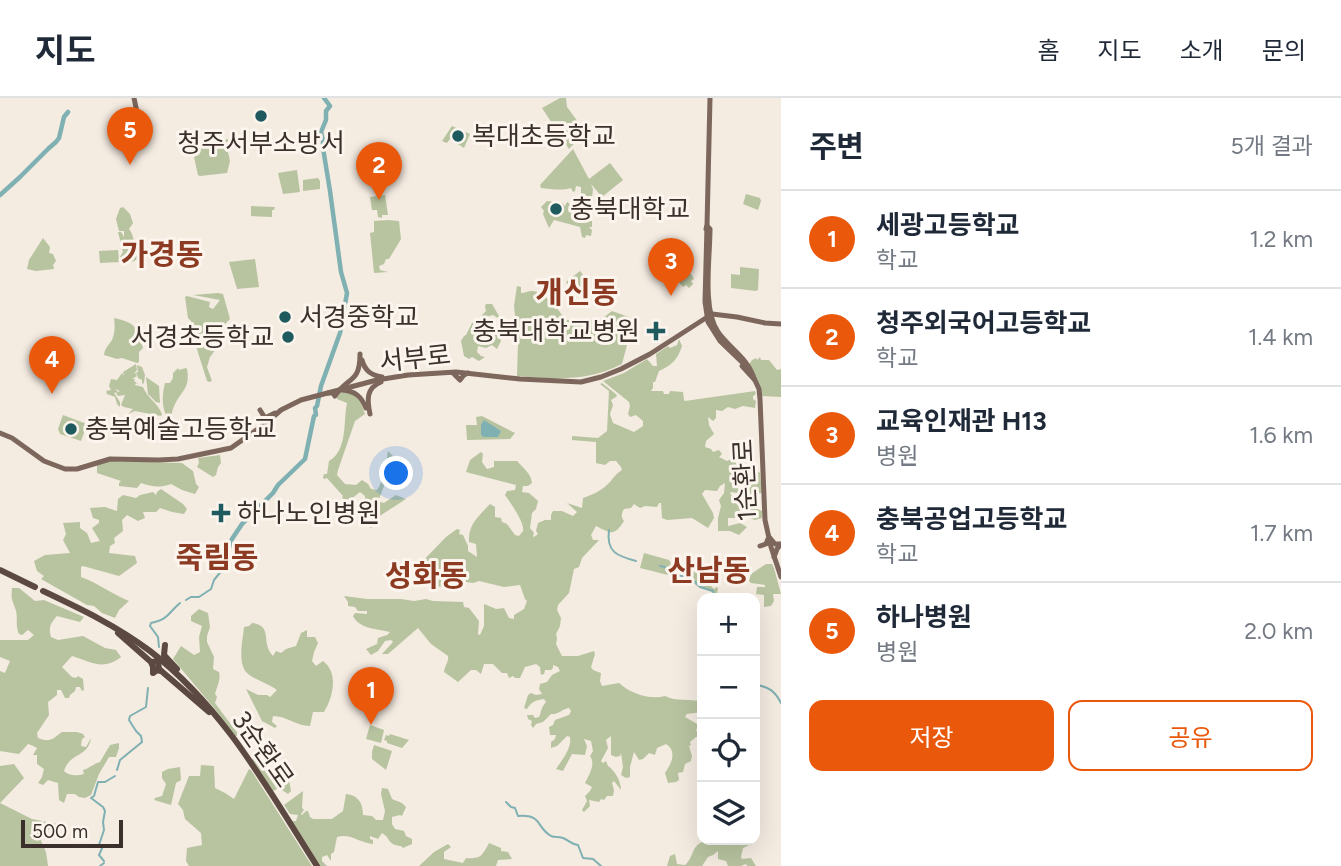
<!DOCTYPE html>
<html lang="ko">
<meta charset="utf-8">
<style>
:root{--surface:#fff;--page:#f2f2f3;--text:#1f2937;--muted:#747a83;--line:#e0e1e3;--accent:#ea580c}
body{margin:0;font-family:Figtree,"Noto Sans KR",sans-serif;background:var(--page);color:var(--text)}
.controls{position:absolute;right:21px;bottom:21px;display:grid;overflow:hidden;border-radius:14px;box-shadow:0 7px 28px #0002}
.controls button{width:63px;height:63px;display:grid;place-items:center;padding:0;border:0;border-bottom:2px solid var(--line);background:var(--surface);color:var(--text);font:35px sans-serif}
.scale{position:absolute;left:21px;bottom:18px;width:102px;box-sizing:border-box;padding-left:7px;border:4px solid #3b302b;border-top:0;font-size:19px;line-height:24px;white-space:nowrap;color:#3b302b;-webkit-text-stroke:5px #fbf5ee;paint-order:stroke}
.you{position:absolute;left:397px;top:376px;width:24px;height:24px;margin:-18px;border:5px solid #fff;border-radius:50%;background:#1a73e8;box-shadow:0 0 0 10px #1a73e833}
.badge{display:grid;place-items:center;width:46px;height:46px;border-radius:50%;background:var(--accent);color:#fff;font-size:23px;font-weight:700}
.pin{position:absolute;translate:-50% -58px;filter:drop-shadow(0 2px 4px #0008)}
.pin::after{content:'';position:absolute;top:37px;width:24px;height:21px;background:inherit;clip-path:polygon(0 0,100% 0,50% 100%)}
.list{margin:0;padding:0;list-style:none}
h2{display:flex;justify-content:space-between;align-items:center;height:91px;margin:0;padding:0 28px;font-size:30px}
h2 small{font-size:23px;font-weight:400;color:var(--muted)}
.list li{display:grid;grid-template-columns:46px 1fr auto;gap:21px;align-items:center;box-sizing:border-box;height:98px;padding:0 28px;border-top:2px solid var(--line)}
.list b{display:block;font-size:26px;white-space:nowrap}
.list p{margin:0;font-size:23px;white-space:nowrap;color:var(--muted)}
.list em{font-size:23px;font-style:normal;color:var(--muted)}
.actions{display:flex;gap:14px;padding:21px 28px}
.actions a{flex:1;padding:16px 0;border:2px solid var(--accent);border-radius:14px;text-align:center;font-size:24px;color:var(--accent)}
.actions .main{background:var(--accent);color:#fff}
.icon{flex:none;width:38px;height:38px;fill:none;stroke:currentColor;stroke-width:2;stroke-linecap:round;stroke-linejoin:round}
.map{position:relative;flex:none;width:781px;height:768px;overflow:hidden}
header{display:flex;align-items:center;gap:42px;box-sizing:border-box;height:98px;padding:0 35px;background:var(--surface);border-bottom:2px solid var(--line)}
header strong{font-size:33px}
nav{display:flex;gap:38px;margin-inline-start:auto;font-size:24px}
main{display:flex}
aside{flex:1;background:var(--surface)}
.map>svg:first-child{display:block}
.green{fill:#b8c4a0}
.water{fill:#7fb0b2}
.lines{fill:none;stroke-linecap:round;stroke-linejoin:round}
.stream{stroke:#7fb0b2;stroke-width:2}
.river{stroke:#7fb0b2;stroke-width:4.5}
.major{stroke:#7d675c;stroke-width:5}
.highway{stroke:#5c4a42;stroke-width:6}
.major-bridge{stroke:#7d675c;stroke-width:5}
.poi-dot{fill:#1f5a5e;stroke:#fbf5ee;stroke-width:2.5}
.labels{text-anchor:middle;stroke-width:6;stroke-linejoin:round;paint-order:stroke}
.poi-label{font-size:26px;fill:#3b302b;stroke:#fbf5ee;text-anchor:start}
.street-label{font-size:26px;fill:#3b302b;stroke:#fbf5ee}
.quarter-label{font-size:30px;font-weight:bold;fill:#8c3b22;stroke:#fbf5ee}
</style>
<header>
<strong>지도</strong>
<nav><a>홈</a><a>지도</a><a>소개</a><a>문의</a></nav>
</header>
<main>
<div class="map">
<svg width="781" height="768" viewBox="0 0 781 768">
<rect width="100%" height="100%" fill="#f4ebe1"/>
<g class="green">
<path d="M 560,0 L 566,0 L 567,9 L 584,32 L 585,34 L 569,51 L 542,10 Z"/>
<path d="M 452,28 L 470,36 L 464,50 L 450,41 L 447,45 L 442,43 Z"/>
<path d="M 228,41 L 227,50 L 230,63 L 227,75 L 200,78 L 198,77 L 191,46 L 193,45 Z"/>
<path d="M 573,51 L 589,81 L 610,65 L 623,82 L 602,99 L 591,86 L 593,91 L 589,123 L 592,123 L 592,129 L 589,129 L 592,132 L 591,138 L 586,137 L 585,140 L 582,139 L 580,129 L 554,122 L 549,130 L 543,116 L 544,113 L 541,109 L 547,103 L 562,105 L 565,108 L 567,104 L 581,113 L 584,113 L 587,101 L 581,98 L 581,89 L 576,88 L 575,93 L 573,94 L 571,90 C 562,93 550,91 541,90 L 540,87 Z"/>
<path d="M 297,72 L 300,94 L 283,96 L 278,75 Z"/>
<path d="M 318,80 L 320,83 L 320,91 L 303,93 L 303,82 Z"/>
<path d="M 746,96 L 760,100 L 761,103 L 758,112 L 743,106 Z"/>
<path d="M 385,97 L 388,117 L 382,117 L 382,120 L 378,119 L 377,112 L 372,112 L 370,99 Z"/>
<path d="M 251,108 L 275,109 L 274,112 L 272,112 L 272,119 L 251,118 Z"/>
<path d="M 123,109 L 130,116 L 133,125 L 129,131 C 136,139 132,152 141,159 C 135,163 126,167 121,164 L 120,159 L 123,154 L 118,134 L 121,134 L 124,139 L 124,133 L 119,133 L 116,121 L 120,110 Z"/>
<path d="M 388,122 L 399,123 L 401,141 L 389,161 L 386,161 L 384,166 L 379,168 L 380,172 L 388,174 L 374,175 L 370,135 L 374,134 L 374,123 Z"/>
<path d="M 43,140 L 50,149 L 49,155 L 53,156 L 56,163 L 53,167 L 54,171 L 36,173 L 27,171 L 29,162 Z"/>
<path d="M 118,152 L 119,164 L 100,165 L 99,153 Z"/>
<path d="M 255,161 L 259,189 L 237,191 L 229,164 Z"/>
<path d="M 675,163 L 683,164 L 693,179 L 694,181 L 691,183 L 693,186 L 689,190 L 686,187 L 683,189 L 670,173 L 670,171 L 676,167 Z"/>
<path d="M 740,169 L 759,171 L 758,192 L 756,193 L 731,190 L 731,176 L 740,177 Z"/>
<path d="M 580,173 L 589,184 L 575,196 L 566,184 Z"/>
<path d="M 517,188 L 521,189 L 521,195 C 525,195 528,193 532,193 C 545,194 558,210 564,220 L 562,221 L 565,222 L 596,222 L 603,220 L 612,213 L 634,221 L 622,266 C 587,284 555,281 517,278 L 518,246 L 514,208 Z"/>
<path d="M 218,195 L 223,196 L 230,221 L 226,225 L 219,247 L 210,259 L 207,269 L 212,283 L 209,284 L 207,283 L 195,245 L 197,243 L 191,223 L 188,220 L 185,199 L 187,198 L 210,204 L 209,209 L 213,211 L 220,202 L 193,197 Z"/>
<path d="M 486,206 L 492,206 L 499,218 L 498,220 L 493,217 L 485,219 L 483,223 L 491,231 L 487,232 L 481,229 L 475,237 L 486,242 L 492,236 L 498,237 L 501,243 L 497,251 L 492,247 L 486,250 L 478,248 L 477,254 L 481,258 L 485,259 L 479,263 L 472,259 L 469,261 L 464,258 L 461,243 L 464,238 L 466,237 L 472,225 L 480,223 L 482,217 L 486,213 L 485,208 Z"/>
<path d="M 114,220 C 138,225 137,231 143,250 L 139,254 L 139,264 L 137,265 L 122,260 L 117,261 L 104,257 C 105,250 108,248 112,242 C 115,236 115,227 114,220 Z"/>
<path d="M 679,241 L 682,248 C 678,261 672,267 659,273 L 655,284 L 653,284 L 653,290 L 651,293 L 663,293 L 664,296 L 669,296 L 670,293 L 683,294 L 684,302 L 685,303 L 755,293 L 756,296 L 753,298 L 753,301 L 756,303 L 755,310 L 743,308 L 735,311 L 728,309 L 722,313 L 716,312 L 716,320 L 713,323 L 708,319 L 709,327 L 714,336 L 706,343 L 705,349 L 711,351 L 713,354 L 719,352 L 722,356 L 719,359 L 727,363 L 733,360 L 739,371 L 753,370 L 760,375 L 762,395 L 744,396 L 731,394 L 730,396 L 738,402 L 762,413 L 762,420 L 755,422 L 749,420 L 728,420 L 728,428 L 740,425 L 747,429 L 739,437 L 730,433 L 718,433 L 718,420 L 721,408 L 719,402 L 724,395 L 725,385 L 720,388 L 717,393 L 705,392 L 702,396 L 713,415 L 714,420 L 708,430 L 692,420 L 667,422 L 662,420 L 661,405 L 659,405 L 657,409 L 645,408 L 640,410 L 634,406 L 631,410 L 624,411 C 621,416 621,419 624,423 C 614,439 610,435 596,428 L 591,437 L 593,442 L 599,442 L 582,460 L 579,469 L 574,471 L 569,495 L 558,507 L 557,512 L 561,520 L 560,528 L 556,536 L 557,540 L 556,546 L 562,558 L 578,558 L 594,553 L 595,556 L 591,569 L 593,572 L 601,575 L 600,583 L 602,588 L 619,585 C 631,596 650,602 665,598 C 676,604 690,600 702,604 L 702,614 L 687,616 L 685,619 L 699,627 L 696,632 L 698,636 L 702,638 L 696,639 L 690,644 L 691,647 L 689,648 L 692,658 L 691,663 L 685,666 L 683,674 L 678,675 L 679,682 L 676,684 L 668,685 L 665,675 C 672,665 677,653 666,646 L 657,650 L 655,657 L 649,655 L 643,661 L 639,662 L 634,654 L 630,669 L 630,679 L 626,680 L 621,677 L 623,669 L 621,655 L 620,658 L 616,659 L 611,657 L 611,638 L 606,642 L 608,650 L 601,663 L 603,665 L 606,663 L 608,668 C 615,673 621,683 621,692 L 614,683 L 612,685 L 614,692 L 613,698 L 607,698 L 604,702 L 601,701 L 599,704 L 589,702 L 590,708 L 584,714 L 582,712 L 587,703 L 585,698 L 590,693 L 592,689 L 585,685 C 589,677 596,666 590,658 L 593,653 L 591,643 L 584,641 L 587,648 L 585,657 L 572,656 L 563,673 L 556,671 C 562,662 572,650 570,639 L 567,638 L 557,648 L 551,650 L 551,644 L 555,641 L 556,637 L 550,637 L 549,629 L 553,627 L 555,622 L 569,617 L 571,613 L 569,610 C 562,611 558,617 551,616 L 543,624 L 536,626 L 533,630 L 531,627 L 532,623 L 528,621 L 527,617 L 533,617 L 535,620 L 539,619 C 542,613 540,611 546,604 L 544,601 C 536,602 531,604 527,611 L 524,610 L 528,597 L 531,595 L 536,597 L 542,596 L 539,591 L 540,586 L 547,584 L 552,577 L 560,573 L 558,569 L 553,567 L 553,570 L 551,572 L 545,572 L 544,576 L 541,577 L 540,569 L 536,566 L 525,569 L 520,580 L 515,580 L 513,578 L 509,580 L 507,575 L 502,575 L 493,566 L 484,566 L 481,576 L 476,572 L 471,572 L 458,584 L 444,574 C 445,567 449,564 448,558 L 431,546 L 418,530 L 388,556 L 382,556 L 393,544 L 391,542 L 385,543 L 378,553 L 371,557 L 366,551 L 377,546 L 378,540 L 387,537 L 390,534 C 378,531 359,531 353,518 L 355,515 L 367,516 L 367,513 L 358,513 L 355,509 L 348,508 L 348,504 L 344,498 L 367,501 L 401,501 L 414,503 L 426,501 L 433,503 L 463,504 L 464,509 L 469,510 L 479,523 L 478,536 L 480,537 L 484,528 L 484,506 L 496,511 L 504,510 L 509,520 L 514,521 L 514,517 L 524,511 L 527,503 L 525,501 L 520,487 L 504,489 L 479,483 L 473,485 L 466,484 L 465,480 C 451,487 435,494 420,483 L 422,479 L 417,469 L 446,439 L 457,431 L 460,432 L 459,436 L 463,437 L 468,448 L 468,453 L 477,459 L 476,446 L 469,444 C 468,426 479,418 490,406 L 495,409 L 495,419 L 501,420 L 502,424 L 507,426 L 515,437 L 519,438 C 520,436 522,435 523,433 C 525,425 510,404 505,397 L 507,393 L 515,392 L 516,387 L 466,374 L 470,362 L 481,354 L 483,356 L 482,364 L 487,371 L 494,369 L 494,363 L 517,363 C 523,370 531,375 532,385 L 528,388 L 523,388 L 522,394 L 529,395 L 538,403 L 536,411 L 532,415 L 530,430 L 534,435 L 533,438 L 534,439 L 538,436 L 536,433 L 538,425 L 545,422 L 551,422 L 551,417 L 553,413 L 562,413 L 573,418 L 577,414 L 567,405 L 582,410 L 583,400 C 592,397 603,392 610,384 C 614,379 616,376 622,372 L 621,369 L 616,363 L 610,363 L 605,367 L 596,365 L 596,344 L 572,342 L 572,338 L 598,340 L 607,333 L 609,293 L 600,286 L 602,285 L 617,297 L 616,299 L 611,302 L 613,307 L 610,316 L 613,325 L 634,334 L 643,328 L 643,323 L 636,317 L 630,319 L 628,316 L 630,308 L 629,304 L 603,283 L 624,275 L 647,261 L 653,268 L 657,268 L 656,256 L 668,248 L 670,250 L 677,247 Z"/>
<path d="M 760,259 L 761,262 L 769,262 L 777,272 L 781,271 L 781,299 L 760,298 L 748,268 L 752,262 L 756,260 L 757,262 Z"/>
<path d="M 136,266 L 137,272 L 134,276 L 138,274 L 137,267 L 142,269 L 145,277 L 144,285 L 142,286 L 142,282 L 138,280 L 137,276 L 136,276 L 137,278 L 132,281 L 135,281 L 134,283 L 140,287 L 136,285 L 135,287 L 143,289 C 147,300 158,305 162,316 L 161,318 L 135,313 L 128,316 L 133,311 L 124,309 L 121,307 L 125,297 L 118,298 L 116,295 L 120,293 L 115,291 L 118,294 L 114,295 L 120,304 L 120,309 L 117,306 L 115,299 L 107,296 L 106,293 L 111,292 L 109,288 L 111,281 L 117,282 L 122,275 L 124,278 L 123,274 Z"/>
<path d="M 178,270 L 179,272 L 186,270 L 187,271 C 190,288 184,291 176,304 C 172,311 171,318 171,326 C 162,314 161,300 165,285 L 170,285 L 173,280 L 173,275 Z"/>
<path d="M 146,279 L 159,288 L 160,305 L 156,304 L 148,296 Z"/>
<path d="M 344,294 L 352,294 L 361,305 L 365,316 L 355,323 L 338,372 L 337,377 L 345,386 L 356,387 L 362,382 L 368,386 L 371,391 L 377,392 C 383,384 386,365 388,353 L 395,360 L 379,401 L 380,404 L 384,405 L 396,397 L 406,401 L 378,419 L 379,422 L 371,430 L 358,418 L 365,408 L 365,398 L 360,394 L 346,405 L 342,399 L 343,398 L 327,380 L 324,381 L 323,380 L 324,376 L 327,376 L 329,363 C 348,352 343,324 347,305 L 337,301 L 338,295 Z"/>
<path d="M 63,317 L 87,326 L 81,343 L 60,336 L 58,331 Z"/>
<path d="M 482,318 L 515,335 L 510,341 L 467,342 L 466,327 L 477,327 L 476,319 Z"/>
<path d="M 220,357 L 221,365 L 218,369 L 216,377 L 213,379 L 197,369 L 199,365 L 198,360 Z"/>
<path d="M 106,363 L 182,365 L 193,373 L 196,386 L 199,389 L 195,396 L 182,392 L 171,386 C 159,390 153,389 141,385 L 137,390 L 119,388 L 119,385 L 121,383 L 97,375 L 97,366 Z"/>
<path d="M 161,391 L 183,406 L 187,411 L 184,416 L 172,414 L 160,410 L 156,414 L 143,414 L 145,420 L 138,423 L 127,417 L 122,422 L 123,433 L 114,440 L 115,445 L 110,448 L 109,455 L 135,458 L 137,465 L 119,478 L 83,468 L 81,469 L 81,479 C 98,485 112,496 129,503 L 119,512 L 115,520 L 102,515 L 94,508 L 87,507 L 41,481 L 44,478 L 37,473 L 34,463 L 45,457 L 70,455 L 63,442 L 66,436 L 63,425 L 80,424 L 80,430 L 87,435 L 91,445 L 100,443 L 92,430 L 99,425 L 99,422 L 93,420 L 90,410 L 105,409 L 117,413 L 118,401 L 123,397 L 136,400 L 140,397 L 153,394 L 156,397 L 157,394 Z"/>
<path d="M 644,455 L 669,462 L 671,465 L 668,477 L 640,470 Z"/>
<path d="M 766,466 L 772,466 L 774,470 L 781,496 L 773,496 L 774,503 L 771,508 L 764,509 L 764,497 L 756,496 L 757,489 L 765,489 L 765,487 L 751,485 L 749,483 L 751,476 Z"/>
<path d="M 702,472 L 704,477 L 707,475 L 715,482 L 714,487 L 711,489 L 715,491 L 716,489 L 718,490 L 717,496 L 697,488 L 691,483 L 694,473 Z"/>
<path d="M 12,490 L 19,490 L 35,503 L 44,502 L 84,519 L 80,524 L 57,518 C 51,525 48,529 51,539 L 58,542 L 83,538 L 105,550 L 116,552 L 121,559 C 103,573 91,564 72,558 L 62,569 L 72,579 L 76,580 L 78,578 L 83,581 L 84,592 L 82,593 L 80,589 L 76,589 L 75,593 L 70,597 L 69,600 L 65,600 L 61,592 L 57,592 L 57,597 L 48,604 L 49,617 L 37,635 L 38,640 C 51,645 52,641 62,634 L 77,634 L 83,636 L 85,639 L 82,641 L 81,648 L 86,649 L 91,640 C 88,660 70,654 64,673 C 69,678 77,678 84,676 L 83,672 C 90,670 93,666 100,664 L 110,647 L 119,645 L 119,650 L 116,659 L 109,659 L 99,676 L 91,697 L 85,700 L 79,699 L 75,696 L 67,696 L 64,705 L 59,702 L 58,685 L 48,682 L 43,687 L 38,685 L 42,679 L 44,671 L 37,666 L 37,657 L 33,657 L 37,650 L 31,647 L 28,646 L 19,656 L 0,653 L 0,573 L 5,575 L 10,563 L 0,559 L 0,542 L 28,542 L 34,537 L 28,532 L 22,537 L 19,536 C 15,527 18,521 16,513 C 12,500 11,504 12,490 Z"/>
<path d="M 199,511 L 208,515 L 210,529 L 207,538 L 207,544 L 214,559 L 213,571 L 219,574 C 221,582 217,588 215,596 L 217,599 L 215,605 L 238,636 L 237,638 L 235,638 L 214,610 L 173,561 L 181,548 L 194,557 L 200,554 L 199,539 L 202,528 L 191,523 L 191,518 Z"/>
<path d="M 252,525 C 274,528 260,545 273,558 L 276,553 L 281,555 L 286,551 L 296,548 L 301,535 L 307,532 L 307,539 L 315,539 L 318,545 L 314,554 L 312,563 L 316,568 L 323,563 C 339,575 333,599 324,614 L 313,614 L 310,628 C 296,628 287,618 273,618 L 272,624 L 277,628 L 275,630 L 262,623 L 246,591 L 258,597 L 267,597 L 270,599 L 277,592 C 269,586 253,581 247,575 C 237,565 243,541 244,529 L 249,528 Z"/>
<path d="M 370,627 L 384,632 L 381,645 L 366,641 Z"/>
<path d="M 390,636 L 409,642 L 402,650 L 387,645 L 387,643 L 384,642 L 386,637 L 389,638 Z"/>
<path d="M 374,647 L 392,653 L 386,672 L 372,661 L 372,654 Z"/>
<path d="M 259,657 L 267,667 L 267,668 L 264,670 L 271,682 L 277,670 L 286,671 L 285,674 L 288,679 L 286,681 L 289,682 L 291,693 L 288,696 L 279,690 L 273,693 L 252,661 Z"/>
<path d="M 14,666 L 24,680 L 0,705 L 32,721 L 57,726 L 39,738 L 46,754 L 48,768 L 0,768 L 0,668 Z"/>
<path d="M 201,667 L 214,668 L 215,690 L 225,695 L 234,701 L 249,671 L 251,672 L 312,768 L 189,768 L 186,763 L 187,750 L 202,747 L 201,735 L 185,721 L 183,712 L 178,706 L 189,678 L 200,678 Z"/>
<path d="M 180,669 L 181,682 L 176,685 L 171,707 L 154,702 L 155,700 L 162,698 L 166,686 L 162,680 L 162,674 L 168,671 Z"/>
<path d="M 382,690 L 388,691 L 392,701 L 402,705 L 406,709 L 402,718 L 400,717 L 392,719 L 392,726 L 395,731 L 404,733 L 406,738 L 412,741 L 412,746 L 403,750 L 401,748 C 387,747 391,740 382,735 L 378,741 L 370,738 L 370,741 L 373,742 L 373,746 C 359,745 351,735 337,739 L 334,754 L 331,756 L 331,763 L 327,757 L 322,759 L 322,763 L 327,768 L 320,768 L 292,723 L 296,723 L 298,717 L 290,716 L 284,707 L 303,693 L 302,710 L 304,712 L 301,716 L 302,717 L 306,713 L 308,713 L 310,719 L 313,721 L 332,721 L 343,713 L 346,696 C 358,697 363,705 363,717 L 372,718 L 376,722 L 383,722 L 385,713 L 381,696 Z"/>
<path d="M 708,742 L 755,742 L 752,746 L 743,750 L 741,759 L 742,761 L 751,760 L 756,768 L 747,768 L 746,766 L 741,768 L 728,768 L 726,763 L 718,761 L 718,753 L 713,757 L 708,759 L 702,768 L 667,768 L 670,758 L 675,756 L 677,766 L 685,767 C 696,757 689,747 708,742 Z"/>
<path d="M 489,745 L 501,750 L 501,753 L 508,754 L 512,761 L 498,762 L 496,768 L 419,768 L 434,754 L 448,746 L 451,749 L 444,754 L 444,761 L 463,765 L 466,760 C 481,761 482,758 489,745 Z"/>
</g>
<path class="water" d="M 484,322 L 501,333 L 498,339 L 484,339 L 481,337 L 481,327 Z"/>
<g class="lines">
<g class="stream">
<path d="M 609,432 C 606,454 617,458 636,463"/>
<path d="M 660,468 L 665,469 L 668,475 L 691,480 L 700,489 L 713,493 L 715,500"/>
<path d="M 186,502 L 191,499 L 199,499 L 211,491 L 214,482 L 223,471 L 225,461"/>
<path d="M 159,549 L 158,539 L 150,528 L 151,525 C 169,521 168,515 180,505"/>
<path d="M 755,587 C 768,588 775,593 781,605"/>
<path d="M 117,672 L 120,662 L 142,644 L 141,638 L 136,633 L 129,622 L 130,618 L 146,609 L 148,590"/>
<path d="M 506,704 L 511,709 L 515,710 L 518,718 C 542,716 536,729 551,738 C 556,740 557,738 563,740 C 569,742 570,746 578,747 L 583,760 L 593,761 L 601,768"/>
<path d="M 104,763 L 99,757 L 103,748 L 99,747 L 104,732 L 103,724 L 105,713 L 103,709 L 91,700 L 94,698 L 98,684 L 105,684 L 115,678"/>
<path d="M 100,768 L 104,765"/>
</g>
<g class="river">
<path d="M 0,97 L 20,79 L 49,50 L 56,44 L 59,40 L 64,19 L 68,14"/>
<path d="M 225,461 L 232,441 L 242,426 L 273,395 L 278,387 L 305,361 L 314,318 L 316,317 L 315,310 L 317,308 L 321,288 L 340,235 L 347,195 L 341,174 L 330,93 L 323,50 L 323,43 L 321,34 L 326,22 L 326,13 L 330,8 L 324,0"/>
</g>
<g class="major">
<path d="M 134,0 L 139,24"/>
<path d="M 707,128 L 710,131 C 710,160 702,211 718,234 C 729,250 749,261 754,281"/>
<path d="M 706,131 L 707,128 L 710,0"/>
<path d="M 362,262 C 365,273 371,277 382,279"/>
<path d="M 742,268 L 754,281"/>
<path d="M 453,275 L 460,282 L 464,277 L 468,275"/>
<path d="M 753,278 L 759,291 L 760,301 L 765,422 L 771,449 L 781,479"/>
<path d="M 342,292 C 355,293 361,298 366,310"/>
<path d="M 328,295 L 333,295 L 335,298 C 348,278 360,286 360,256"/>
<path d="M 260,312 L 265,320 L 275,315"/>
<path d="M 370,316 C 367,302 366,290 381,284"/>
<path d="M 0,335 L 12,340 L 44,363 L 65,371 L 77,371 L 110,361 L 159,362 L 178,361 L 231,350 L 265,326 L 281,312 L 301,302 L 377,282 L 408,277 L 456,274 L 520,281 L 581,284 L 601,279 L 621,271 L 650,256 L 712,216 L 737,219 L 765,225 L 781,226"/>
<path d="M 770,440 L 775,446 L 781,446 L 777,451 L 774,459"/>
<path d="M 760,448 L 766,446 L 768,441"/>
</g>
<g class="highway">
<path d="M 0,472 L 35,489"/>
<path d="M 43,493 C 81,511 117,528 150,553 C 224,610 268,691 317,768"/>
<path d="M 118,535 L 151,564 L 153,569 L 153,575 L 157,572 L 161,573"/>
<path d="M 165,547 L 164,557 L 177,571"/>
<path d="M 152,564 L 158,563 L 159,571 L 209,614"/>
</g>
<path class="major-bridge" d="M 707,128 L 705,204 L 708,224 L 720,243 L 748,270"/>
</g>
<g class="poi-dot">
<circle cx="261" cy="18" r="7"/>
<circle cx="458" cy="38" r="7"/>
<circle cx="556" cy="111" r="7"/>
<circle cx="285" cy="219" r="7"/>
<path d="M652.5 222.5h7v7h7v7h-7v7h-7v-7h-7v-7h7z"/>
<circle cx="288" cy="239" r="7"/>
<circle cx="71" cy="331" r="7"/>
<path d="M217.5 404.5h7v7h7v7h-7v7h-7v-7h-7v-7h7z"/>
</g>
<g class="labels">
<g class="poi-label">
<text x="472" y="47">복대초등학교</text>
<text x="261" y="54" text-anchor="middle">청주서부소방서</text>
<text x="570" y="120">충북대학교</text>
<text x="299" y="228">서경중학교</text>
<text x="640" y="242" text-anchor="end">충북대학교병원</text>
<text x="274" y="248" text-anchor="end">서경초등학교</text>
<text x="85" y="340">충북예술고등학교</text>
<text x="237" y="424">하나노인병원</text>
</g>
<g class="street-label">
<text transform="translate(415 260) rotate(-6)" y="9">서부로</text>
<text transform="translate(745 382) rotate(-93)" y="9">1순환로</text>
<text transform="translate(263 651) rotate(55)" y="9">3순환로</text>
</g>
<g class="quarter-label">
<text x="162" y="167">가경동</text>
<text x="577" y="205">개신동</text>
<text x="217" y="470">죽림동</text>
<text x="709" y="483">산남동</text>
<text x="426" y="488">성화동</text>
</g>
</g>
</svg>
<div class="controls">
<button>+</button>
<button>−</button>
<button><svg class="icon" aria-label="locate" viewBox="0 0 24 24"><circle cx="12" cy="12" r="6"/><path d="M12 2v4M12 18v4M2 12h4M18 12h4"/></svg></button>
<button><svg class="icon" aria-label="layers" viewBox="0 0 24 24"><path d="M12 4l9 5-9 5-9-5zM3 14l9 5 9-5"/></svg></button>
</div>
<div class="scale">500 m</div>
<div class="you"></div>
<div class="pin badge" style="left:371px;top:627px">1</div>
<div class="pin badge" style="left:379px;top:102px">2</div>
<div class="pin badge" style="left:671px;top:198px">3</div>
<div class="pin badge" style="left:52px;top:296px">4</div>
<div class="pin badge" style="left:130px;top:67px">5</div>
</div>
<aside>
<h2>주변<small>5개 결과</small></h2>
<ul class="list">
<li><span class="badge">1</span><div><b>세광고등학교</b><p>학교</p></div><em>1.2 km</em></li>
<li><span class="badge">2</span><div><b>청주외국어고등학교</b><p>학교</p></div><em>1.4 km</em></li>
<li><span class="badge">3</span><div><b>교육인재관 H13</b><p>병원</p></div><em>1.6 km</em></li>
<li><span class="badge">4</span><div><b>충북공업고등학교</b><p>학교</p></div><em>1.7 km</em></li>
<li><span class="badge">5</span><div><b>하나병원</b><p>병원</p></div><em>2.0 km</em></li>
</ul>
<div class="actions"><a class="main">저장</a><a>공유</a></div>
</aside>
</main>
